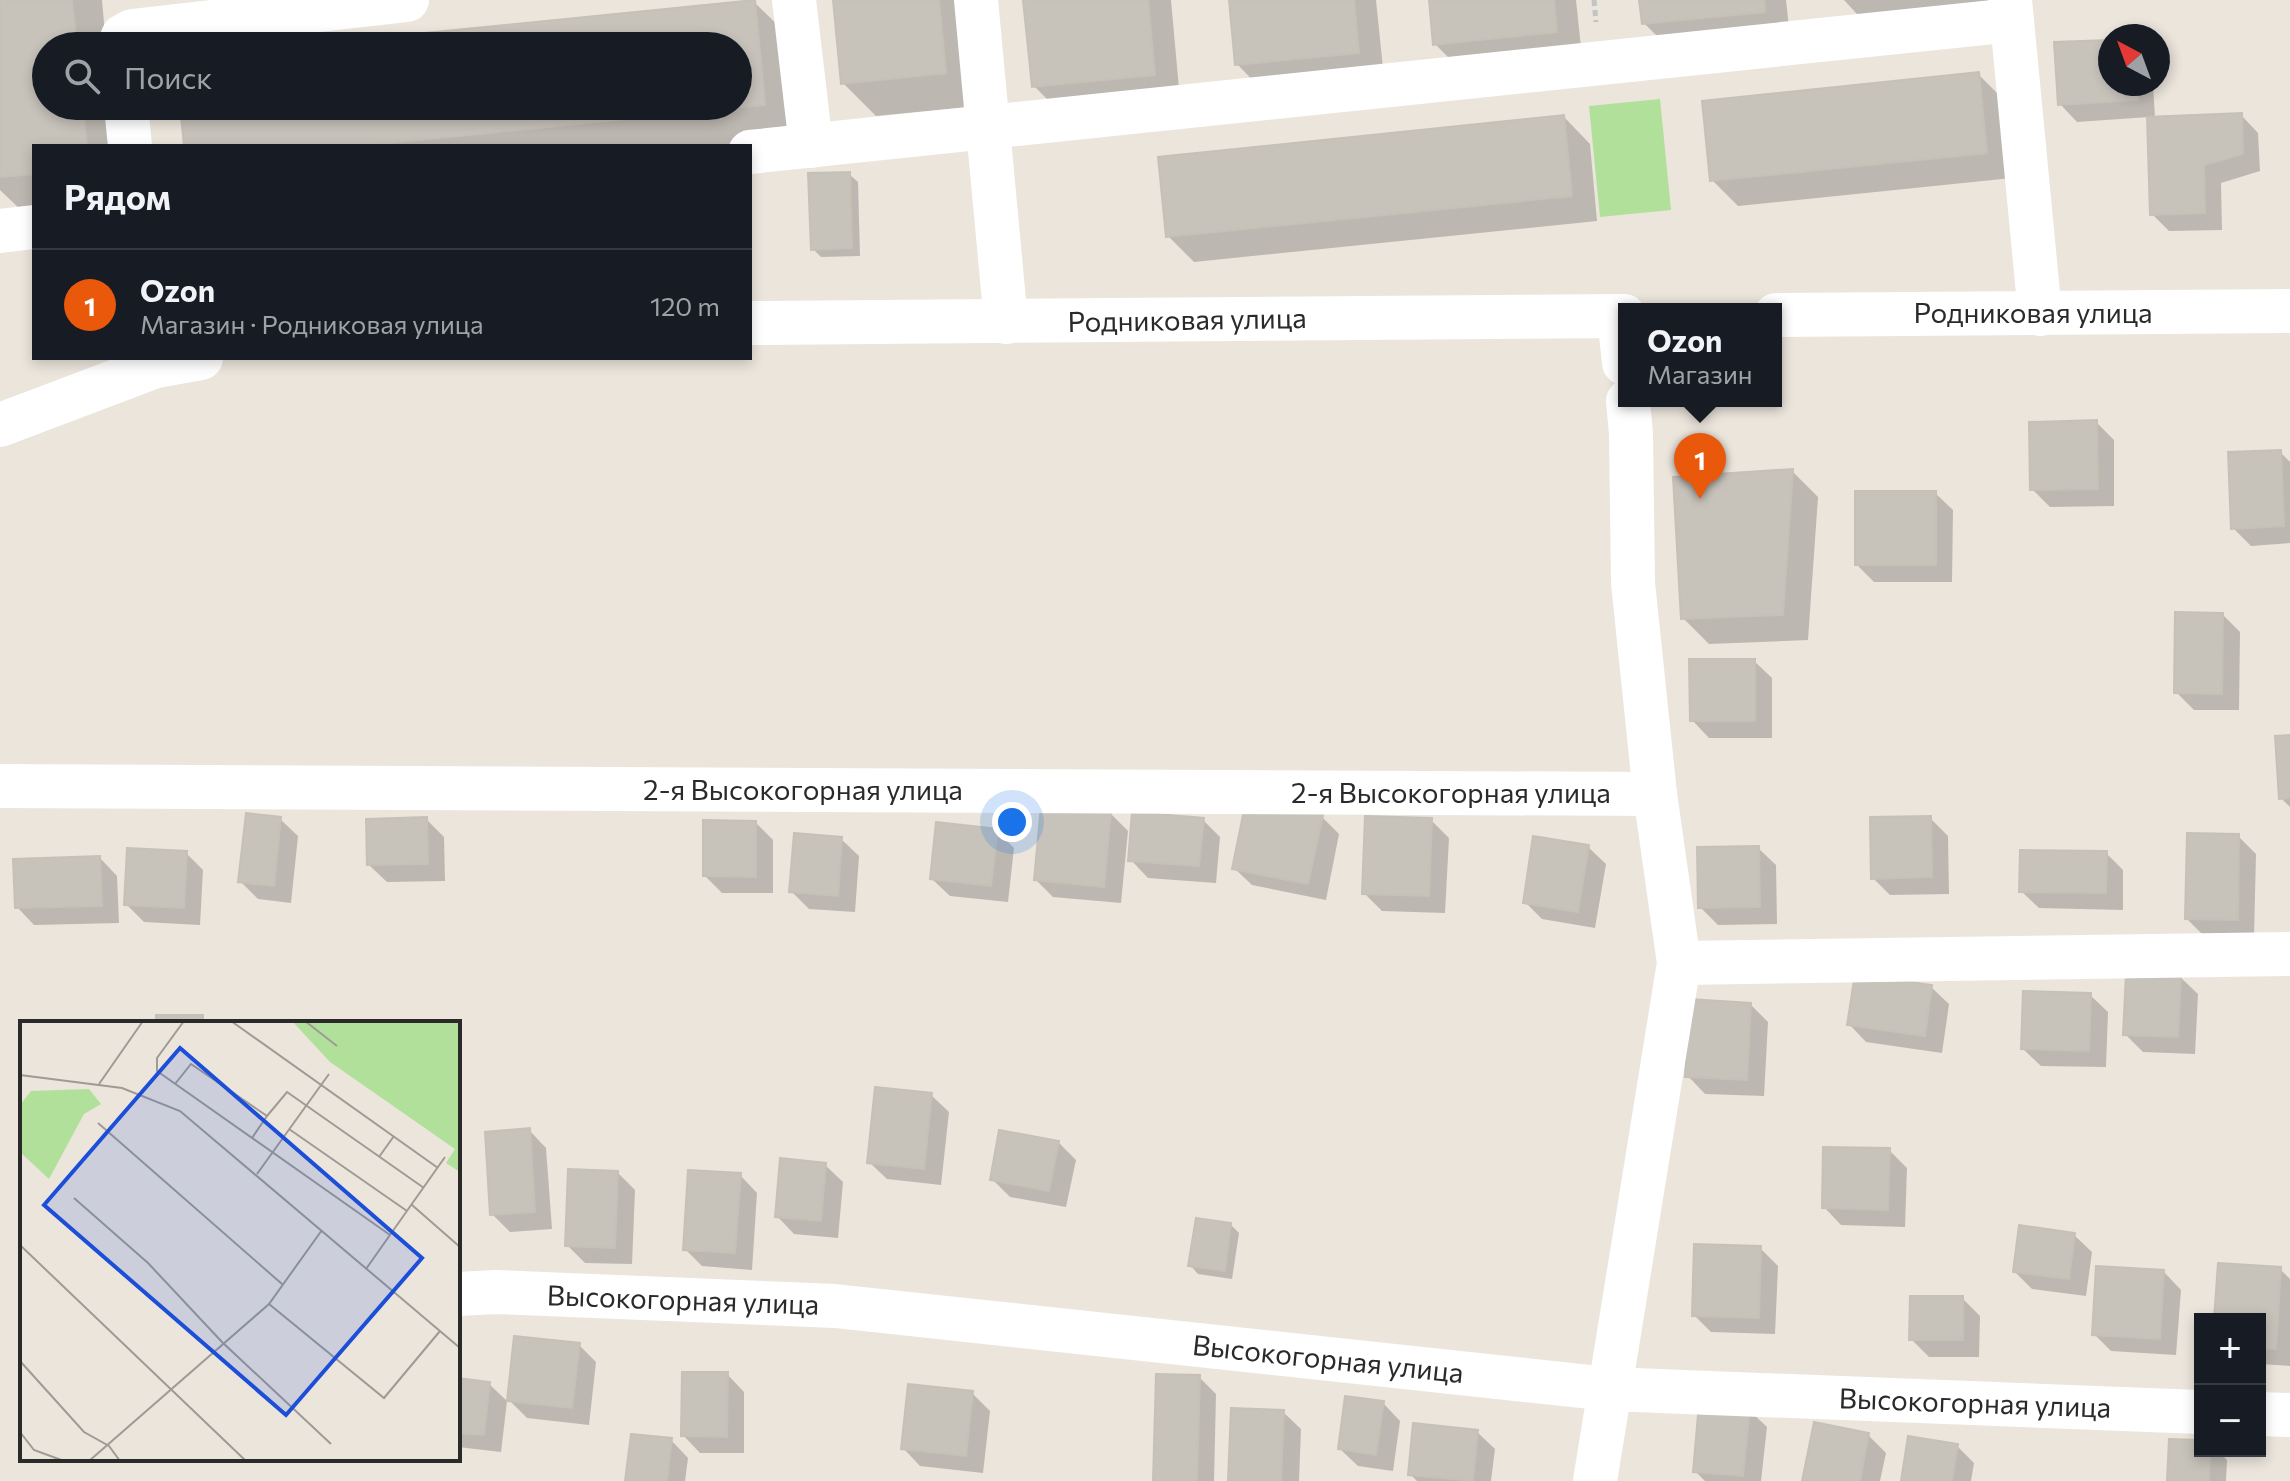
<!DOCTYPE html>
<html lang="ru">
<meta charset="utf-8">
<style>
:root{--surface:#171b24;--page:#242831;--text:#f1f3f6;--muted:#9ea1a6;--line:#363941;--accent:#ea580c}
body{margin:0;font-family:Commissioner,sans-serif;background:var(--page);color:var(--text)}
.controls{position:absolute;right:24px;bottom:24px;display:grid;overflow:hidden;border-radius:0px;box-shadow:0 4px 12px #0003}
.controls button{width:72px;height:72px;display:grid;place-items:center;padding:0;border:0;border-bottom:2px solid var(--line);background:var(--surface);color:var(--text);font:40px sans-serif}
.compass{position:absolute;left:2098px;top:24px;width:72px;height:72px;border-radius:50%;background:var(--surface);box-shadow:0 4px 12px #0003;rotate:319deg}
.you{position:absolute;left:1012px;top:822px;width:28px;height:28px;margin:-20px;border:6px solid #fff;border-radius:50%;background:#1a73e8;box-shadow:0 0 0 12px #1a73e833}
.badge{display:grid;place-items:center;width:52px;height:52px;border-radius:50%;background:var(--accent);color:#fff;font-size:26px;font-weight:700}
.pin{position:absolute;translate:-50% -66px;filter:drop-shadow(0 2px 4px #0008)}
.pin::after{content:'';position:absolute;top:42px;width:28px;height:24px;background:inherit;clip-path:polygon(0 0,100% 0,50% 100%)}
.popup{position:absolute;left:1618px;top:303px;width:164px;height:104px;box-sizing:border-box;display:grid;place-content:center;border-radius:0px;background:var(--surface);filter:drop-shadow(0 2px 6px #0005);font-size:26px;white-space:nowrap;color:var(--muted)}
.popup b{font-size:30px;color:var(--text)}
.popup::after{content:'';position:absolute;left:50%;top:100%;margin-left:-16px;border:16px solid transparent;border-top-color:var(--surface)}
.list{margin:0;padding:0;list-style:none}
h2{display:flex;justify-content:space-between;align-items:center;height:104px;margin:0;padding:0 32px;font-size:34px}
h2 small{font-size:26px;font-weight:400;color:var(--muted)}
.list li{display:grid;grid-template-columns:52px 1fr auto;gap:24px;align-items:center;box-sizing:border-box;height:112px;padding:0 32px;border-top:2px solid var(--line)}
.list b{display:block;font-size:30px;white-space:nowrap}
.list p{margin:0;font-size:26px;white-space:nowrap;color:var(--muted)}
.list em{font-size:26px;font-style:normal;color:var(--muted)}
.icon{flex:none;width:44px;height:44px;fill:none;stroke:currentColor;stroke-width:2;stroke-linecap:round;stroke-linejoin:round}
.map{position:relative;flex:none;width:2290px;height:1481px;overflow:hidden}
.search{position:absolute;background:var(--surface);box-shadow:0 4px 12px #0003;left:32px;top:32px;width:720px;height:88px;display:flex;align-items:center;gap:20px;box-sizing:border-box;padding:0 28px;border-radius:44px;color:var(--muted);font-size:30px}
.panel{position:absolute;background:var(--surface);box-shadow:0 4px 12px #0003;left:32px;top:144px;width:720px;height:216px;border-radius:0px}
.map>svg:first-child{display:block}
.green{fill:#b0e09a}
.shadow{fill:#0003}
.building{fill:#c7c3bb;stroke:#c6c1b6;stroke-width:2}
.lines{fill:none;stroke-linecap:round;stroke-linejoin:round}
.path{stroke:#c3c3c3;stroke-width:5;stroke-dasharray:6 4;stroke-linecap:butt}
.minor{stroke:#fff;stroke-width:44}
.labels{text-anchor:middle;stroke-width:7;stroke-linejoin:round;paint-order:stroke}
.street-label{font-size:28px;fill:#2a2a2a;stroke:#fff}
.inset-road{fill:none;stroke:#9e9a95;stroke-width:2}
.view{fill:#1d4ed8;fill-opacity:0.15;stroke:#1d4ed8;stroke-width:4}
.inset-edge{fill:none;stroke:#2a2a2a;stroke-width:4}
</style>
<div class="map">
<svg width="2290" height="1481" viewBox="0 0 2290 1481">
<rect width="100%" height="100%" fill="#ebe5dc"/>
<path class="green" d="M 1660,99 L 1671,210 L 1600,217 L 1589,106 Z"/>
<g class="shadow">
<path d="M 0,0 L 102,0 L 106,46 L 46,46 L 46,106 L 112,106 L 116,146 L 34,146 L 34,210 L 22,211 L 0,190 Z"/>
<path d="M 834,0 L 968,0 L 979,106 L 876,116 L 843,83 Z"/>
<path d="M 1025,0 L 1171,0 L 1180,100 L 1060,112 L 1034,86 Z"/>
<path d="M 1231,0 L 1376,0 L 1384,78 L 1263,91 L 1237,64 Z"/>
<path d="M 1431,0 L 1576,0 L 1582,57 L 1461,70 L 1435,44 Z"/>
<path d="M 1641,0 L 1786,0 L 1790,37 L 1670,49 L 1644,23 Z"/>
<path d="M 1844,0 L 1989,0 L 1991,16 L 1870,28 Z"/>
<path d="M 754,2 L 788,35 L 798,138 L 718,146 L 186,146 L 182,106 L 738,106 L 738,46 L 314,46 Z"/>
<path d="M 2110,42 L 2110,84 L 2153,84 L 2155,118 L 2241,115 L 2258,133 L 2260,171 L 2221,183 L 2222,230 L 2169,231 L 2152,214 L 2149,117 L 2077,122 L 2060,104 Z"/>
<path d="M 1978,74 L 2004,100 L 2012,178 L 1738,206 L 1712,180 Z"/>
<path d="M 1564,117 L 1590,144 L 1597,221 L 1194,262 L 1168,236 Z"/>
<path d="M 849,174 L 858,182 L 860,256 L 821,257 L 813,249 Z"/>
<path d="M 2096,422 L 2114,440 L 2114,506 L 2050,507 L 2032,489 Z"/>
<path d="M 2280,452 L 2290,462 L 2290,543 L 2251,546 L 2233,528 Z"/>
<path d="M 1792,471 L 1818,497 L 1808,640 L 1709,644 L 1683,618 Z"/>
<path d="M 1935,493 L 1953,510 L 1952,582 L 1874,582 L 1856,564 Z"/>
<path d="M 2223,615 L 2240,632 L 2239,710 L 2194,710 L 2176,692 Z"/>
<path d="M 1754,661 L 1772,678 L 1772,738 L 1709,738 L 1692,720 Z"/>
<path d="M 2290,737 L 2290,807 L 2281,798 Z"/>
<path d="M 1110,813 L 1128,831 L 1121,903 L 1053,897 L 1036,880 Z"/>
<path d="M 1322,817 L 1339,834 L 1326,900 L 1252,885 L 1234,868 Z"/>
<path d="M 1930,818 L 1948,836 L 1949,894 L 1890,895 L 1873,878 Z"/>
<path d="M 280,819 L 298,836 L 291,903 L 258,899 L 240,881 Z"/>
<path d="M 426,819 L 444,837 L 445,881 L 387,882 L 369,865 Z"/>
<path d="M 1203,820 L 1220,837 L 1216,883 L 1148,878 L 1131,860 Z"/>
<path d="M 1431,820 L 1449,838 L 1445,913 L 1382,911 L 1364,893 Z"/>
<path d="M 756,823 L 773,840 L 773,893 L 722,893 L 705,876 Z"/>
<path d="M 997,831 L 1014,848 L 1008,902 L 950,896 L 932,879 Z"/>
<path d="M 2238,836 L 2256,854 L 2254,937 L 2204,936 L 2187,919 Z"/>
<path d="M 841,839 L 859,856 L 855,912 L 809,909 L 791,891 Z"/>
<path d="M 1588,847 L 1606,864 L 1595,928 L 1542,919 L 1525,902 Z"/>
<path d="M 1758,848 L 1776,865 L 1777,924 L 1718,925 L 1700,907 Z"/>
<path d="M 186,853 L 203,870 L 200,925 L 144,922 L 126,904 Z"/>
<path d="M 2106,853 L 2123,870 L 2123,910 L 2039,908 L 2021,891 Z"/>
<path d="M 100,858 L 117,876 L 119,923 L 34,925 L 17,907 Z"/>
<path d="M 2180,977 L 2198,994 L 2195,1054 L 2143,1052 L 2125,1034 Z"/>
<path d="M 1931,987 L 1949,1004 L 1942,1053 L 1866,1042 L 1849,1024 Z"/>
<path d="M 2090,995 L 2108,1012 L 2106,1067 L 2041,1066 L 2023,1049 Z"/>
<path d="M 1751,1005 L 1768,1022 L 1764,1096 L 1705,1094 L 1688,1076 Z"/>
<path d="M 931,1095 L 949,1112 L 941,1185 L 887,1179 L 869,1162 Z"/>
<path d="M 529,1130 L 546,1148 L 552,1229 L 510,1232 L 492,1214 Z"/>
<path d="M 1058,1142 L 1076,1160 L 1066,1207 L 1010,1197 L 992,1179 Z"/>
<path d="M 1889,1150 L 1907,1168 L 1905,1227 L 1841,1225 L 1824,1207 Z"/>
<path d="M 825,1165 L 843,1182 L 838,1238 L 794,1234 L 777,1216 Z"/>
<path d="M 618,1173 L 635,1190 L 632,1264 L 585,1263 L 567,1245 Z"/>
<path d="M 740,1175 L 757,1193 L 752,1270 L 702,1266 L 685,1249 Z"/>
<path d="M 458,1179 L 460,1230 L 458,1230 Z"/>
<path d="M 1231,1225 L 1239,1233 L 1232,1279 L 1198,1274 L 1190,1265 Z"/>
<path d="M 2074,1235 L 2092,1252 L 2086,1296 L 2032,1289 L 2015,1272 Z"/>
<path d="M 1760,1248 L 1778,1266 L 1775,1334 L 1711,1332 L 1694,1315 Z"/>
<path d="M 2280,1269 L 2290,1279 L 2290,1366 L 2260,1364 L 2260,1319 L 2216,1319 Z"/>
<path d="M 2164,1272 L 2181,1290 L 2176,1355 L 2111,1351 L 2094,1334 Z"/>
<path d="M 1962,1298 L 1980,1316 L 1979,1357 L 1929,1357 L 1911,1339 Z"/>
<path d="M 579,1345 L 596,1362 L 589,1425 L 527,1418 L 509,1400 Z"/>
<path d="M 727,1374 L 744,1392 L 744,1453 L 700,1453 L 683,1435 Z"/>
<path d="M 1199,1377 L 1216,1394 L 1214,1481 L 1155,1481 Z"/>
<path d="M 458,1380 L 489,1384 L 507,1401 L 501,1452 L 458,1447 Z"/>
<path d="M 972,1393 L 990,1411 L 983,1473 L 920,1466 L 903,1448 Z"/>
<path d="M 1383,1403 L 1400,1421 L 1393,1471 L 1358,1466 L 1340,1449 Z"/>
<path d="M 1749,1410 L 1767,1427 L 1761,1481 L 1705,1481 L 1695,1471 Z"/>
<path d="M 1283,1412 L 1301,1429 L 1299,1481 L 1230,1481 Z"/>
<path d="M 1477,1432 L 1495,1449 L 1491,1481 L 1417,1481 L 1410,1474 Z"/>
<path d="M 1868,1435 L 1886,1453 L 1880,1481 L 1804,1481 Z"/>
<path d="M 671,1440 L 688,1458 L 685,1481 L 627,1481 Z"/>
<path d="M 2200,1442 L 2200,1451 L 2218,1451 L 2227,1460 L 2226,1481 L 2169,1481 Z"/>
<path d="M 1957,1446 L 1974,1463 L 1971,1481 L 1903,1481 Z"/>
</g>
<g class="building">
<path d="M 0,0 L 72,0 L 77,46 L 46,46 L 46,106 L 83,106 L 87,146 L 34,146 L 34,174 L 0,177 Z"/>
<path d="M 755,0 L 765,105 L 360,146 L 184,146 L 180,106 L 738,106 L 738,46 L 294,46 Z"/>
<path d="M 833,0 L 939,0 L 946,73 L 841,84 Z"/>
<path d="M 1023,0 L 1148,0 L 1155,75 L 1032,87 Z"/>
<path d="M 1229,0 L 1354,0 L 1359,53 L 1235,65 Z"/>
<path d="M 1429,0 L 1554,0 L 1557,32 L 1433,45 Z"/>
<path d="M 1639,0 L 1764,0 L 1765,12 L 1642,24 Z"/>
<path d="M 2110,40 L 2110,84 L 2137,84 L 2138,100 L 2058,105 L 2054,42 Z"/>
<path d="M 1979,72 L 1987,153 L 1710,181 L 1702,101 Z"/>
<path d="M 2242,113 L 2243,154 L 2204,165 L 2205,213 L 2150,215 L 2147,117 Z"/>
<path d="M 1564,115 L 1572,196 L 1166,237 L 1158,157 Z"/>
<path d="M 850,172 L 852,248 L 811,250 L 808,173 Z"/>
<path d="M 2097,420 L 2098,489 L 2030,490 L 2029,422 Z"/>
<path d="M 2281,450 L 2284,526 L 2231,529 L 2228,452 Z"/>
<path d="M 1793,469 L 1783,615 L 1681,619 L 1673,477 Z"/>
<rect x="1855" y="491" width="81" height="74"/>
<path d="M 2175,612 L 2223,613 L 2222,694 L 2174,693 Z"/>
<path d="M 1689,659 L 1755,659 L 1755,721 L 1690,721 Z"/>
<path d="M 2290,735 L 2290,798 L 2279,799 L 2275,736 Z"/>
<path d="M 1246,800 L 1323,815 L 1308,884 L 1232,869 Z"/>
<path d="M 1041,805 L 1111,811 L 1104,887 L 1034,880 Z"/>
<path d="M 1132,812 L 1204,818 L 1199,866 L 1128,861 Z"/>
<path d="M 246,813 L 281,817 L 274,886 L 238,882 Z"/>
<path d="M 1365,816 L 1432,818 L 1429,896 L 1362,894 Z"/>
<path d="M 1931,816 L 1932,877 L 1871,879 L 1870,817 Z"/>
<path d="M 427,817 L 428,864 L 367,865 L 366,819 Z"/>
<path d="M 703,820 L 756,821 L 756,877 L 703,876 Z"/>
<path d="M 936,822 L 998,829 L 991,886 L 930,879 Z"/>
<path d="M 794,833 L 842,837 L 838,896 L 789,892 Z"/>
<path d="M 2187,833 L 2239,834 L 2238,920 L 2185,919 Z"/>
<path d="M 1533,836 L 1589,845 L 1578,912 L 1523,903 Z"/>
<path d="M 1759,846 L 1760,907 L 1698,908 L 1697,847 Z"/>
<path d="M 127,848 L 187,851 L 184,908 L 124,905 Z"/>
<path d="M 2020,850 L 2107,851 L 2106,893 L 2019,892 Z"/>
<path d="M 100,856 L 102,906 L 15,908 L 13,859 Z"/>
<path d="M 2126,973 L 2181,975 L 2178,1037 L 2123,1035 Z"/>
<path d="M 1855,974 L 1932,985 L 1925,1036 L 1847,1025 Z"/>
<path d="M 2023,991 L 2091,993 L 2089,1051 L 2021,1049 Z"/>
<path d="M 1689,999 L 1751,1003 L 1747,1080 L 1685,1077 Z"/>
<rect x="156" y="1015" width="47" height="8"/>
<path d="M 875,1087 L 932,1093 L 924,1169 L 867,1163 Z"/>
<path d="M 530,1128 L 535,1212 L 490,1215 L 485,1132 Z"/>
<path d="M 999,1130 L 1059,1141 L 1049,1191 L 990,1180 Z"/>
<path d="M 1823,1147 L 1890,1148 L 1888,1210 L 1822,1208 Z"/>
<path d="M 780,1158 L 826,1163 L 821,1221 L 775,1217 Z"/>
<path d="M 568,1169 L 618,1171 L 615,1248 L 565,1246 Z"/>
<path d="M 688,1170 L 741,1173 L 735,1253 L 683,1250 Z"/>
<path d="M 1196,1218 L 1231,1223 L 1225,1271 L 1188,1266 Z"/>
<path d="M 2019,1225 L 2075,1233 L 2069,1279 L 2013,1272 Z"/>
<path d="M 1694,1244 L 1761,1246 L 1759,1318 L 1692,1316 Z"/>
<path d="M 2218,1263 L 2281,1267 L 2276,1349 L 2260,1348 L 2260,1319 L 2214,1319 Z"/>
<path d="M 2096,1266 L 2164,1270 L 2160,1339 L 2092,1335 Z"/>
<path d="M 1910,1296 L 1963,1296 L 1963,1340 L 1909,1340 Z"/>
<path d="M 514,1336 L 580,1343 L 572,1408 L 507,1401 Z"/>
<path d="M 682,1372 L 728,1372 L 727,1437 L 681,1436 Z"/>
<path d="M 1156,1374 L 1200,1375 L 1197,1481 L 1153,1481 Z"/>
<path d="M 458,1378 L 490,1382 L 484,1435 L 458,1433 Z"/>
<path d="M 908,1384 L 973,1391 L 966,1456 L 901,1449 Z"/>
<path d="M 1345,1396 L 1384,1401 L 1376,1455 L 1338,1449 Z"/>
<path d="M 1699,1403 L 1750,1408 L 1743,1476 L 1693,1472 Z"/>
<path d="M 1231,1408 L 1284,1410 L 1281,1481 L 1228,1481 Z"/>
<path d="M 1814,1422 L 1869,1433 L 1860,1481 L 1802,1481 Z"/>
<path d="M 1413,1423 L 1478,1430 L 1473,1481 L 1408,1475 Z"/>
<path d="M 631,1434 L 672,1438 L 667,1481 L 625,1481 Z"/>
<path d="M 1908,1436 L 1958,1444 L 1952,1481 L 1901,1481 Z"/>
<path d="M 2169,1439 L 2200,1440 L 2200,1451 L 2210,1451 L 2209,1481 L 2167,1481 Z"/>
</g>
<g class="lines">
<path class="path" d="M 1594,0 L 1596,22"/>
<g class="minor">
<path d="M 794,0 L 811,146"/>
<path d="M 976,0 L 1006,322"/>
<path d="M 2010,0 L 2040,314"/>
<path d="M 119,46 L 123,36 L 132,31 L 407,0"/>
<path d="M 126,106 L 130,146"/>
<path d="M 750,152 L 2012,20"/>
<path d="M 0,231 L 34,227"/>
<path d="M 1776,315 L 2290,311"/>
<path d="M 1619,316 L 1624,363"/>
<path d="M 750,323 L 1624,316"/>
<path d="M 0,425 L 156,366 L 201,358"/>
<path d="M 0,786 L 1655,794"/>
<path d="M 1679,963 L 2290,954"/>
<path d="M 458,1294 L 496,1292 L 835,1306 L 1609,1389 L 2200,1412"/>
<path d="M 2260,1414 L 2290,1415"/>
<path d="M 1595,1481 L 1679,963 L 1655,794 L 1633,583 L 1631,434 L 1628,401"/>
</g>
</g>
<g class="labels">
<g class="street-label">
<text x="2033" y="323">Родниковая улица</text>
<text transform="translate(1187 320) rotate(-1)" y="10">Родниковая улица</text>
<text x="803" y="800">2-я Высокогорная улица</text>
<text x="1451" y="803">2-я Высокогорная улица</text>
<text transform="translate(683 1300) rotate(2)" y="10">Высокогорная улица</text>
<text transform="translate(1328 1359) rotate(6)" y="10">Высокогорная улица</text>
<text transform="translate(1975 1403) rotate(2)" y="10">Высокогорная улица</text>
</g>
</g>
<g transform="translate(20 1021)">
<rect width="440" height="440" fill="#ebe5dc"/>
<path d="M 272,0 L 440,0 L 440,151 L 426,142 L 435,128 L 310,41 ZM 69,68 L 81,83 L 64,93 L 29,158 L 0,131 L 0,84 L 11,70 Z" fill="#b0e09a"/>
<path class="inset-road" d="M 164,0 L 137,37 L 137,50 L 370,214M 211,0 L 418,147M 285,0 L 317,25M 0,54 L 102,67 L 160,90 L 440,327M 79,63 L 123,0M 155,63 L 171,43 L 247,95 L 232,117M 247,95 L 267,71 L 404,167M 78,102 L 262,263M 269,108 L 387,190M 359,136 L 374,115M 237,153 L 309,53M 54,177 L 128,242 L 202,321 L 311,423M 392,184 L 440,226M 0,224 L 226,440M 346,248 L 425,136M 249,283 L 364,377 L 420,310M 0,340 L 64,411 L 89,425 L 100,440M 0,411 L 14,429 L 44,440M 69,440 L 249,283 L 302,209"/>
<path class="view" d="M 160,27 L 402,237 L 266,394 L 24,184 Z"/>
<rect width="440" height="440" class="inset-edge"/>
</g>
</svg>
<div class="controls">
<button>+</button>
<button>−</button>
</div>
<svg class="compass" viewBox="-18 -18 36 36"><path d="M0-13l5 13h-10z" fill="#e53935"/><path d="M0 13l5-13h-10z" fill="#9ea1a6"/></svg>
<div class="you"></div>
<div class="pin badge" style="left:1700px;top:499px">1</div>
<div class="popup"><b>Ozon</b>Магазин</div>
<div class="search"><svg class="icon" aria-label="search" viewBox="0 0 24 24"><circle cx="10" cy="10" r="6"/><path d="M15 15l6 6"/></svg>Поиск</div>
<section class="panel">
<h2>Рядом<small></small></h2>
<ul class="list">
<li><span class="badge">1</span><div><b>Ozon</b><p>Магазин · Родниковая улица</p></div><em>120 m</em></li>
</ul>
</section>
</div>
